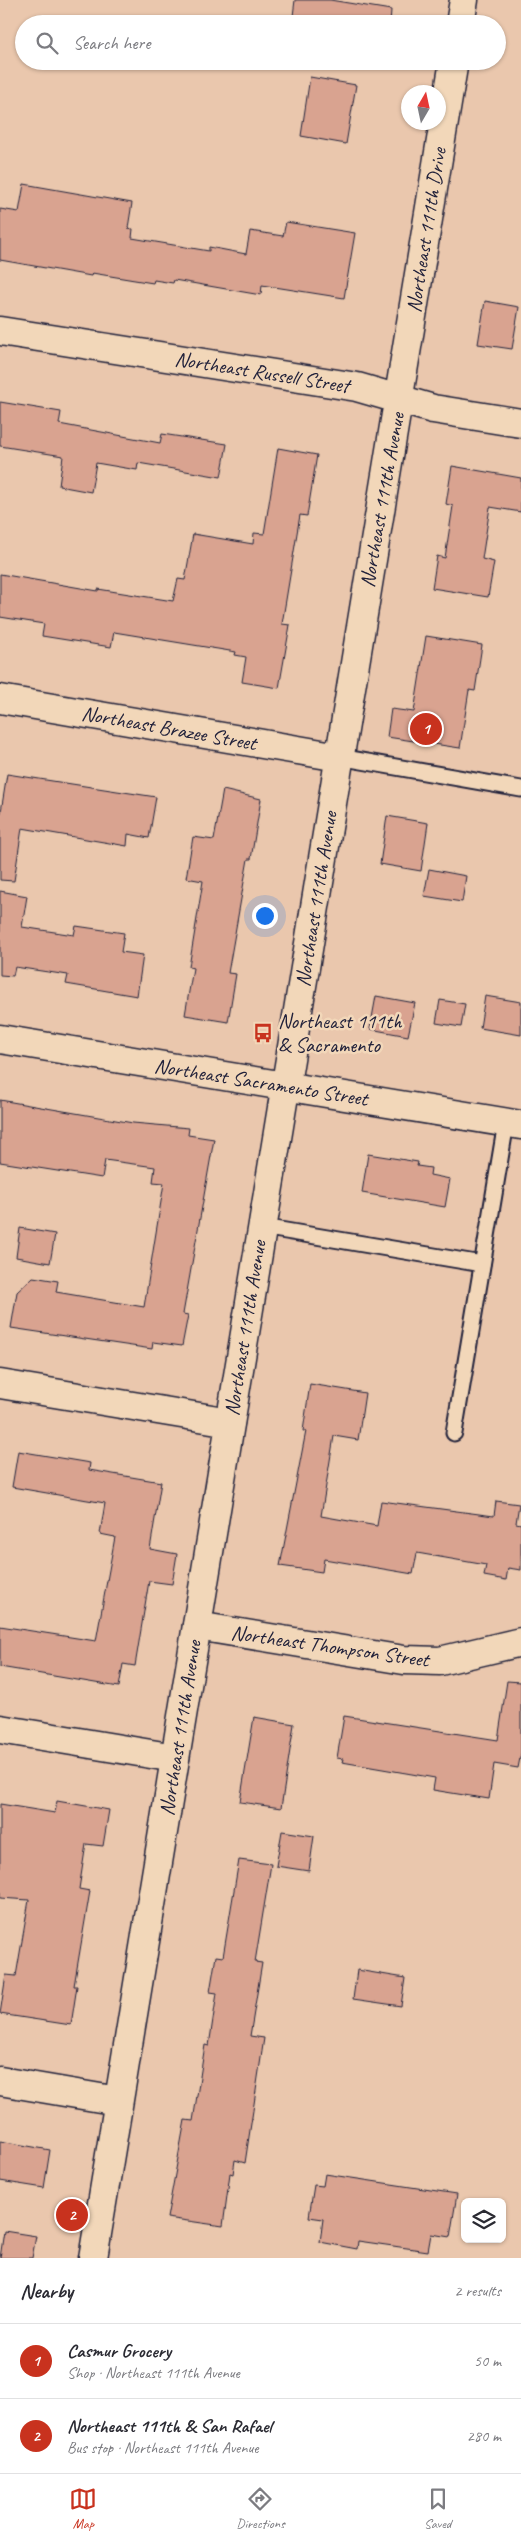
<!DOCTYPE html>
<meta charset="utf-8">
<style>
:root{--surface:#fff;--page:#f7f7f7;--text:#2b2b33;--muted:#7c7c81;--line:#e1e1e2;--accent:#c8321e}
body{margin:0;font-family:Caveat,sans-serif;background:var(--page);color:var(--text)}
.controls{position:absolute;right:15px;bottom:15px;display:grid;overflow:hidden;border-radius:8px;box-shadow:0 1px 4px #0004}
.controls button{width:45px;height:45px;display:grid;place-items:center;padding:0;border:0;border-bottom:1px solid var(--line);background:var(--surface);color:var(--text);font:25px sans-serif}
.compass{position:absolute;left:401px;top:85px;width:45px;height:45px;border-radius:50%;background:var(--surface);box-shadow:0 1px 4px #0004;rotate:9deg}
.you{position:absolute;left:264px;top:915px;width:18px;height:18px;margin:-12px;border:4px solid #fff;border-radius:50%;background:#1a73e8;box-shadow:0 0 0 8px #1a73e833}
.badge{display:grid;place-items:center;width:32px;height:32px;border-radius:50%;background:var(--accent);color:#fff;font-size:16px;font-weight:700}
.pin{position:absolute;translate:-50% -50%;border:2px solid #fff;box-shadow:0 1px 5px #0006}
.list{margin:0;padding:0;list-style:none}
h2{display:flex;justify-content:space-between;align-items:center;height:65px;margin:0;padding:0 20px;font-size:21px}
h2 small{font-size:16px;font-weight:400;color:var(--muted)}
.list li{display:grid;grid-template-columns:32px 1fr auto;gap:15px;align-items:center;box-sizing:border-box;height:75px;padding:0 20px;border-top:1px solid var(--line)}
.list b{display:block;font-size:19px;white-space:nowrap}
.list p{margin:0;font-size:16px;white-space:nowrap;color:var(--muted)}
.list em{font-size:16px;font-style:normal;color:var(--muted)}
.icon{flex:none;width:28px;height:28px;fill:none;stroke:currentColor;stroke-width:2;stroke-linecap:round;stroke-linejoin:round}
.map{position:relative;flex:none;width:521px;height:2258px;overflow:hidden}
.search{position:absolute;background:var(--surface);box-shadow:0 1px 4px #0004;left:15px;right:15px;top:15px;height:55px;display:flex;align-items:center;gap:12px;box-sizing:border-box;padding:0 18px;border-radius:28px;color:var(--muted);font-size:19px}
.sheet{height:215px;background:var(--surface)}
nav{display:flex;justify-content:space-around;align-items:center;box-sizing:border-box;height:70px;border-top:1px solid var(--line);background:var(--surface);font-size:14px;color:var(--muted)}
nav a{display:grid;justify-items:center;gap:2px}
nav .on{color:var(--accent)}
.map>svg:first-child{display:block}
.building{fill:#d9a390;stroke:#22223b}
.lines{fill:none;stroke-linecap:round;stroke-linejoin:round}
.service-casing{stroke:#22223b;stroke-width:19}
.minor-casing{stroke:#22223b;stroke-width:31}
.service{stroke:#f2d7b9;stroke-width:15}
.minor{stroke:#f2d7b9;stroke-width:28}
.labels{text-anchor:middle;stroke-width:5;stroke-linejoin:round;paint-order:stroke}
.street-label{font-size:21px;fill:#22223b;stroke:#f2d7b9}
.poi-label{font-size:21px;fill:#22223b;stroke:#f2d7b9;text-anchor:start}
</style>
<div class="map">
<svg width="521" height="2258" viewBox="0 0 521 2258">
<rect width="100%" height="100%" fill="#eac7ad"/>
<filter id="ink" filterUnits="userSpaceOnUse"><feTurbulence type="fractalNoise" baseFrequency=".02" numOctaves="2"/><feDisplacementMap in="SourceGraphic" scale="10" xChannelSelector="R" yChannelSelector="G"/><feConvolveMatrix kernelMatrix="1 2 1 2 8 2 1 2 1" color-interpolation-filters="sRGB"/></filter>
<g filter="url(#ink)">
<g class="building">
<path d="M 295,0 L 330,0 L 391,10 L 390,24 L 292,24 Z"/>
<path d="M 310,77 L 356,85 L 346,144 L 301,136 Z"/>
<path d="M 24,184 L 132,203 L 128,228 L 133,229 L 132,238 L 209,251 L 209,247 L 246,254 L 250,231 L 283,236 L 286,222 L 355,233 L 344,298 L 262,285 L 261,295 L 174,280 L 173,283 L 154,280 L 153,283 L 92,273 L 91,276 L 0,260 L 0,209 L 19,212 Z"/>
<path d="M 485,301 L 519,307 L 512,349 L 478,344 Z"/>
<path d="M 0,402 L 61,412 L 59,424 L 160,443 L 162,434 L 227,444 L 221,477 L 138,463 L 137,470 L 96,463 L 91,492 L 59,486 L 63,456 L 0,446 Z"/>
<path d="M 278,448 L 317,455 L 307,516 L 300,515 L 282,624 L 290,625 L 279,688 L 242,682 L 246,657 L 235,655 L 236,652 L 114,632 L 111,647 L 42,636 L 44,624 L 0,617 L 0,574 L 98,591 L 98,589 L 173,601 L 178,579 L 185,580 L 193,534 L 253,544 L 254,533 L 264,534 Z"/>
<path d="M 452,466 L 521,478 L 521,512 L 490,507 L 482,559 L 494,562 L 488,597 L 432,588 L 437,556 L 445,558 L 453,506 L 446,504 Z"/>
<path d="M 426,636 L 482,645 L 475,691 L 469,690 L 460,748 L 387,737 L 391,709 L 414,712 Z"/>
<path d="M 7,774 L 156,797 L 149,838 L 128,834 L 127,846 L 22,828 L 14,881 L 0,880 L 0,818 Z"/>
<path d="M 223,790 L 261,799 L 251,859 L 248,859 L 228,973 L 236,974 L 228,1022 L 185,1015 L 193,968 L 189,967 L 203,881 L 186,878 L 193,837 L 214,840 Z"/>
<path d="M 387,816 L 428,823 L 421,871 L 380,864 Z"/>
<path d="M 429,869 L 466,876 L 462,902 L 424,896 Z"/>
<path d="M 0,891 L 27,896 L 22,927 L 74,935 L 76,926 L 124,933 L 121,952 L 143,955 L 137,996 L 66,984 L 68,975 L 15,967 L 13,976 L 0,975 Z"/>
<path d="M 376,996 L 415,1003 L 408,1036 L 370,1029 Z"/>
<path d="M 485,996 L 521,1002 L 521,1035 L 480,1028 Z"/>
<path d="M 440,1000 L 465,1004 L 461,1027 L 436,1023 Z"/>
<path d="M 0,1100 L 133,1123 L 189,1128 L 188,1135 L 214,1139 L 183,1314 L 188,1315 L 182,1346 L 153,1342 L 152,1349 L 11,1328 L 17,1292 L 33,1277 L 58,1281 L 56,1292 L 144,1307 L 164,1183 L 153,1182 L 155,1167 L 105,1160 L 102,1178 L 0,1162 Z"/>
<path d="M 368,1154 L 418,1162 L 417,1166 L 431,1168 L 430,1175 L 450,1179 L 445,1207 L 362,1193 Z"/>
<path d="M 20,1228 L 55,1234 L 50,1263 L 16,1257 Z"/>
<path d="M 310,1384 L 365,1393 L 358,1440 L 334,1436 L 321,1516 L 377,1526 L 381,1501 L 494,1516 L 496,1501 L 519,1504 L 516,1523 L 521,1524 L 521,1570 L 508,1568 L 506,1580 L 484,1576 L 486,1565 L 417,1553 L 413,1574 L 324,1559 L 322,1572 L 280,1566 L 306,1431 L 303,1431 Z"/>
<path d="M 18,1451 L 90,1463 L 89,1470 L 161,1482 L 150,1549 L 177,1554 L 172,1584 L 149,1581 L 135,1666 L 123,1664 L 119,1687 L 0,1667 L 0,1626 L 96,1641 L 115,1537 L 100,1534 L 105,1503 L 12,1487 Z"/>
<path d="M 507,1681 L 521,1682 L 521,1753 L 518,1768 L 494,1764 L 489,1799 L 433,1790 L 435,1778 L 342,1762 L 343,1759 L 337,1758 L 344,1716 L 498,1740 Z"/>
<path d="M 254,1717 L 294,1724 L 281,1808 L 240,1802 Z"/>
<path d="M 57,1801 L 109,1810 L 103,1846 L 86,1844 L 79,1889 L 90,1891 L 74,1986 L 77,1986 L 71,2025 L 0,2014 L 6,1975 L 16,1976 L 29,1900 L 0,1898 L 0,1804 L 55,1813 Z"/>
<path d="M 282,1831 L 314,1836 L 309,1871 L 276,1866 Z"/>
<path d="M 239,1860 L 271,1864 L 255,1962 L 262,1963 L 250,2036 L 264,2038 L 245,2163 L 235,2160 L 233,2174 L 230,2173 L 223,2226 L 167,2218 L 185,2120 L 193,2121 L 205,2045 L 209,2046 L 217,1993 L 210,1992 L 216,1956 L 223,1957 Z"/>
<path d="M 357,1970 L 405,1978 L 401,2006 L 353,1999 Z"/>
<path d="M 0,2141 L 50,2150 L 44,2188 L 0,2181 Z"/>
<path d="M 325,2174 L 457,2194 L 450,2237 L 431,2234 L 428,2251 L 358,2241 L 357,2249 L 320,2242 L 323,2219 L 309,2217 L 314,2185 L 323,2186 Z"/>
<path d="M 4,2231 L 36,2236 L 32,2258 L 0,2258 Z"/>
</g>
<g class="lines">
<defs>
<g id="service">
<path d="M 339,757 L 521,789"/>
<path d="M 262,1227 L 482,1264"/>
<path d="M 454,1433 L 506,1123"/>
</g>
<g id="minor">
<path d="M 460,24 L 464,0"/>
<path d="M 0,331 L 357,387 L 433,409 L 521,423"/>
<path d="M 0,699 L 339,757"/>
<path d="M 0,1039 L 521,1125"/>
<path d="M 0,1384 L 230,1422"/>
<path d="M 197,1626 L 404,1660 L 440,1661 L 521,1642"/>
<path d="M 0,1729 L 175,1758"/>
<path d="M 0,2081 L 118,2101"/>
<path d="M 93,2258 L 454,61"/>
</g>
</defs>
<use href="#service" class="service-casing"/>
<use href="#minor" class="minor-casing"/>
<use href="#service" class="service"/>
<use href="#minor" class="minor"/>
</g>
</g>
<defs>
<symbol id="bus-bare" viewBox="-9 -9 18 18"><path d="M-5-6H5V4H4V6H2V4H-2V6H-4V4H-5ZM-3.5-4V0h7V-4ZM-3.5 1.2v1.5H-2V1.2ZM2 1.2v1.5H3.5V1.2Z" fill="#c8321e" stroke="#f2d7b9" stroke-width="2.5" paint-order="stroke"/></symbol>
</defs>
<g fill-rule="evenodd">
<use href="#bus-bare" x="249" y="1019" width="28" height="28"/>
</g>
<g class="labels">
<g class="street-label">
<text transform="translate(426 230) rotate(-81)" y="7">Northeast 111th Drive</text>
<text transform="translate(262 372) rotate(9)" y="7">Northeast Russell Street</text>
<text transform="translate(382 500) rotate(-80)" y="7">Northeast 111th Avenue</text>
<text transform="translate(169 728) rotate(10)" y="7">Northeast Brazee Street</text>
<text transform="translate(316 899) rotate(-81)" y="7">Northeast 111th Avenue</text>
<text transform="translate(261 1082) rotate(9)" y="7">Northeast Sacramento Street</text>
<text transform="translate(245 1328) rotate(-81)" y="7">Northeast 111th Avenue</text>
<text transform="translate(330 1646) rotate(8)" y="7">Northeast Thompson Street</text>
<text transform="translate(180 1728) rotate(-81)" y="7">Northeast 111th Avenue</text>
</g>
<g class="poi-label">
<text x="278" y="1028">Northeast 111th<tspan x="278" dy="24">&amp; Sacramento</tspan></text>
</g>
</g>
</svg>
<div class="controls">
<button><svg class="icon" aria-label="layers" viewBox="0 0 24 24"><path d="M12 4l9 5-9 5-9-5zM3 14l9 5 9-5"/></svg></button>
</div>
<svg class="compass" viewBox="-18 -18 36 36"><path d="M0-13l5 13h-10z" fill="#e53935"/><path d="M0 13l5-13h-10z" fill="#7c7c81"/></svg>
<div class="you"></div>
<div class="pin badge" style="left:426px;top:729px">1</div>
<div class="pin badge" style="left:72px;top:2215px">2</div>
<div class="search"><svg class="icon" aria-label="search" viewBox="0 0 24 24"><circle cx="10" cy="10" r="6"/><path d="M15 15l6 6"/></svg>Search here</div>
</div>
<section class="sheet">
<h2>Nearby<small>2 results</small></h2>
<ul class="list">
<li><span class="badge">1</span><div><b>Casmur Grocery</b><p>Shop · Northeast 111th Avenue</p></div><em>50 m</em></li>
<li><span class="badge">2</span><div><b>Northeast 111th &amp; San Rafael</b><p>Bus stop · Northeast 111th Avenue</p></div><em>280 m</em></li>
</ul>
</section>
<nav>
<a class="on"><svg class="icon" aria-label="map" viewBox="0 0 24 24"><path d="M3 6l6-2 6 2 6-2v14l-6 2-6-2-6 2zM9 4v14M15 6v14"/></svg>Map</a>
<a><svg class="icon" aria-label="directions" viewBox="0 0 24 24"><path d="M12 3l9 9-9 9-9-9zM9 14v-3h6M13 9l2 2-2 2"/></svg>Directions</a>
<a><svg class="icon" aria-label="saved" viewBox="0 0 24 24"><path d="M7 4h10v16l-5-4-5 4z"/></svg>Saved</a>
</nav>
